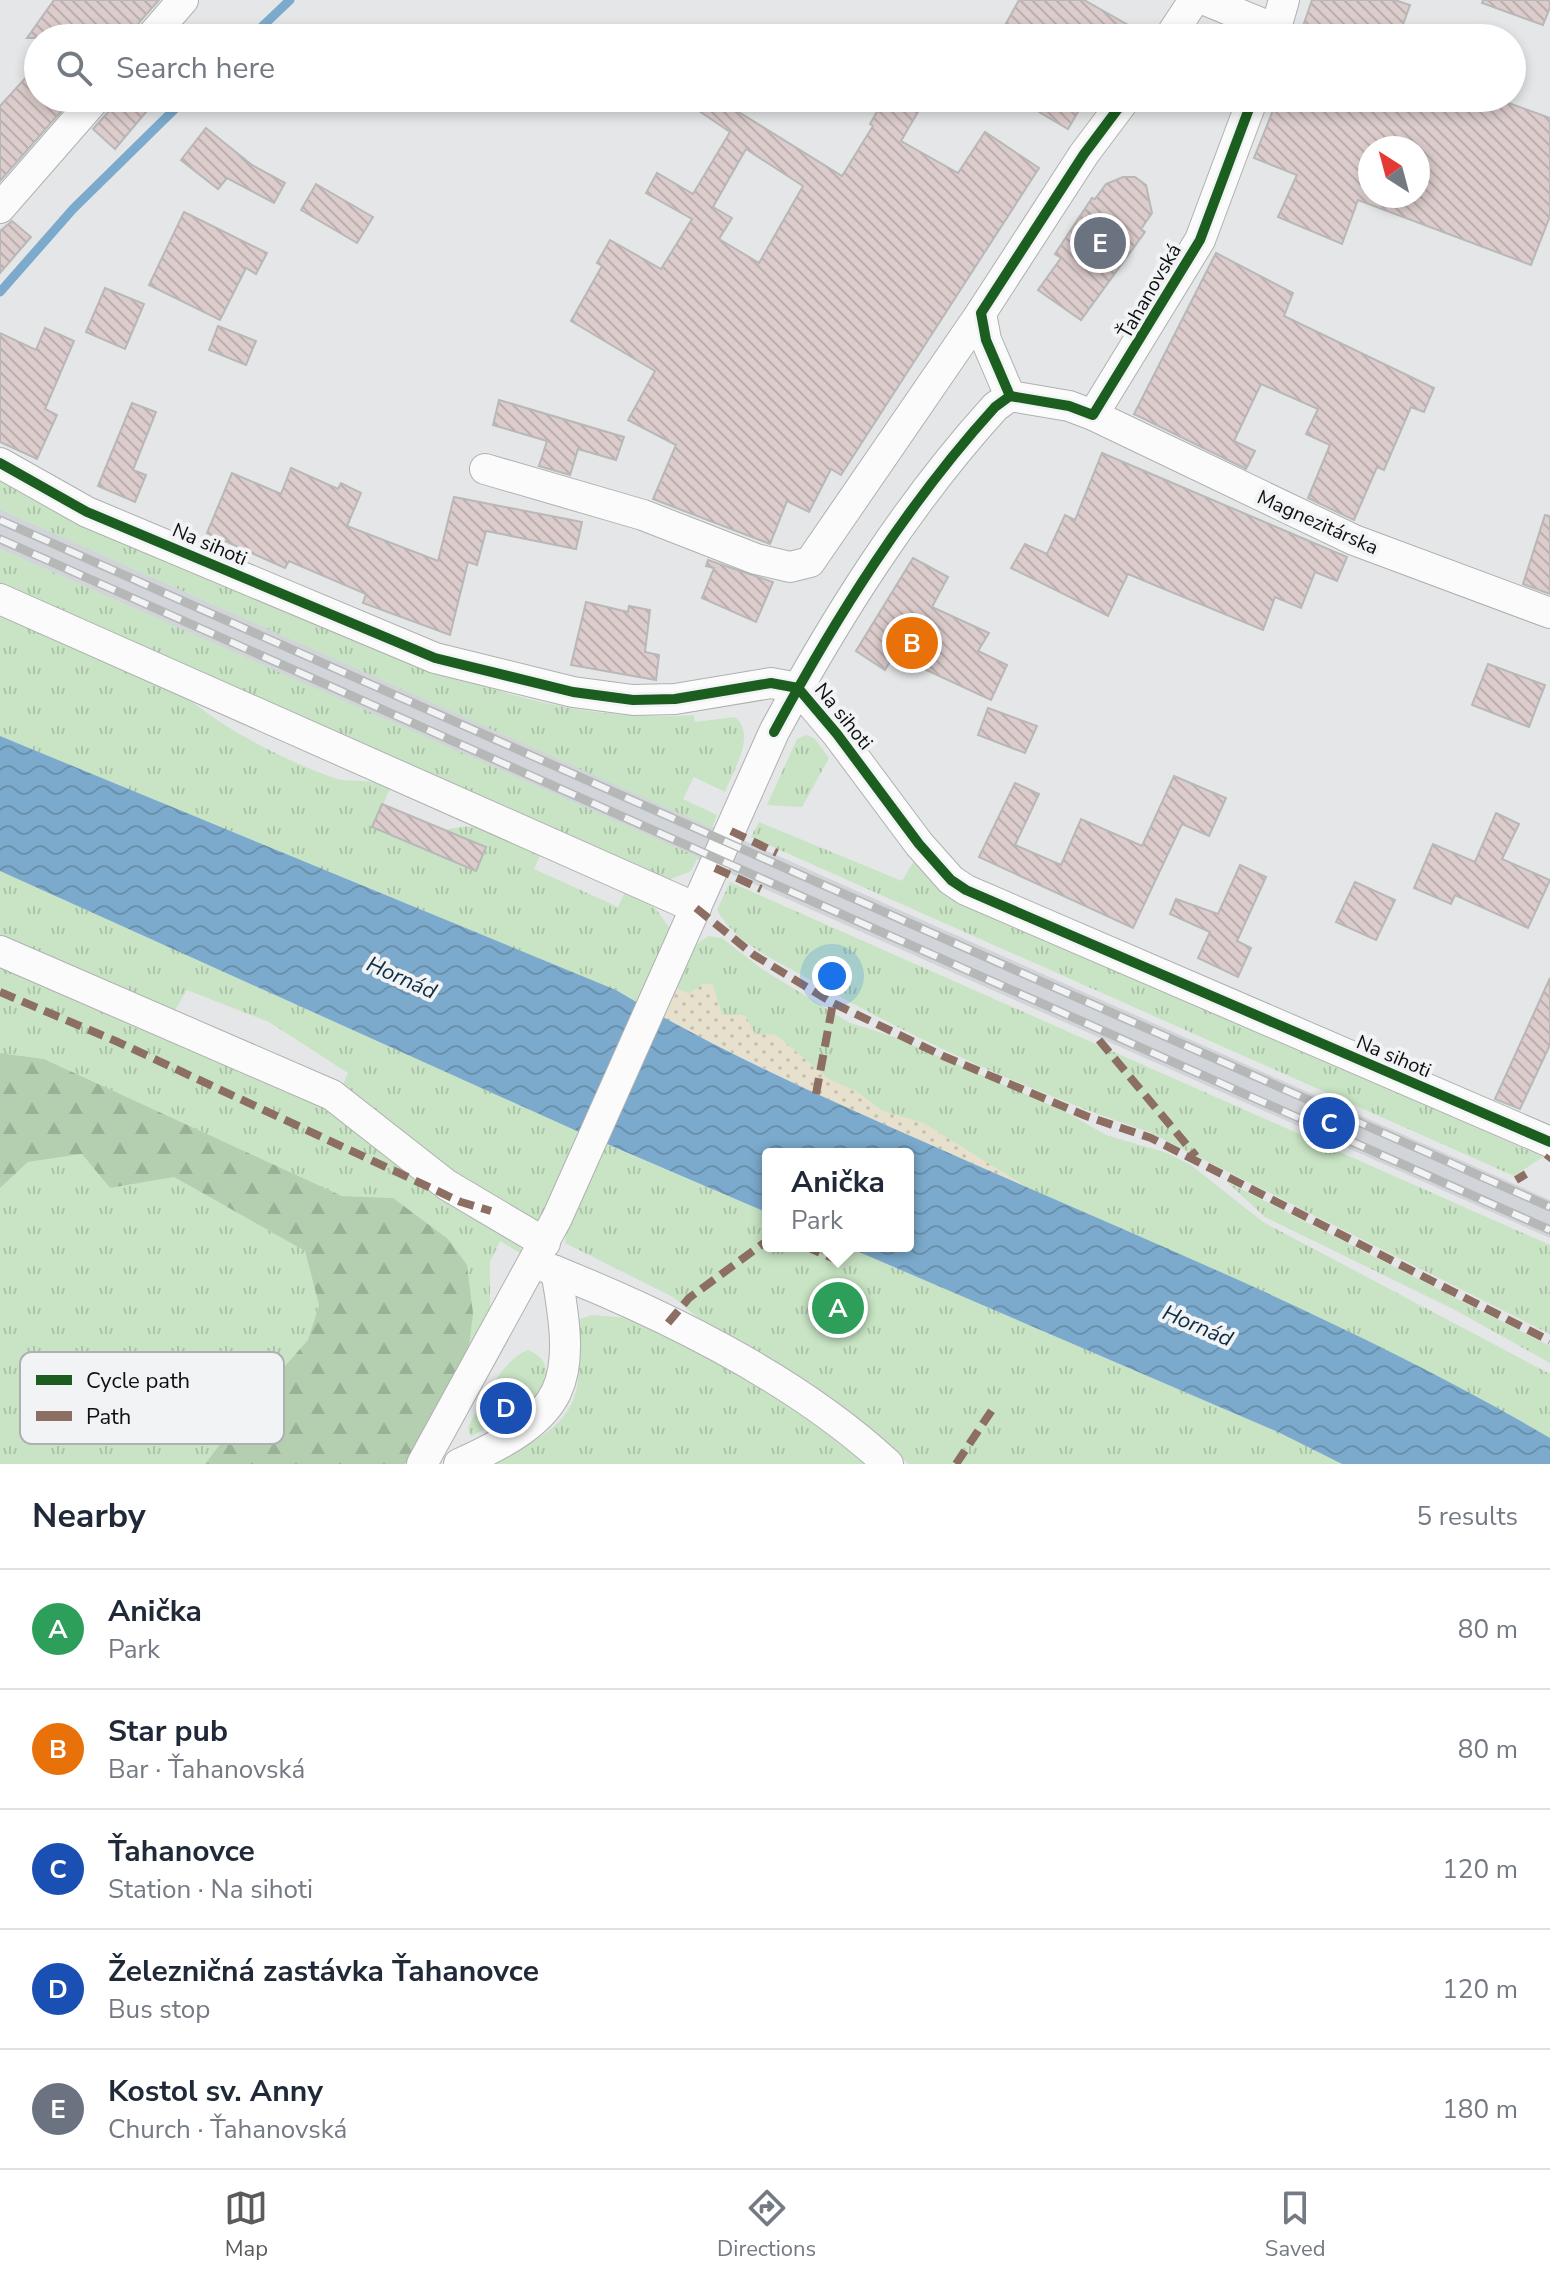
<!DOCTYPE html>
<meta charset="utf-8">
<style>
:root{--surface:#fff;--page:#f2f2f3;--text:#1f2937;--muted:#747a83;--line:#e0e1e3;--accent:#5b5b5c}
body{margin:0;font-family:"Nunito Sans",sans-serif;background:var(--page);color:var(--text)}
.compass{position:absolute;left:1358px;top:136px;width:72px;height:72px;border-radius:50%;background:var(--surface);box-shadow:0 4px 12px #0003;rotate:324deg}
.you{position:absolute;left:832px;top:976px;width:28px;height:28px;margin:-20px;border:6px solid #fff;border-radius:50%;background:#1a73e8;box-shadow:0 0 0 12px #1a73e833}
.badge{display:grid;place-items:center;width:52px;height:52px;border-radius:50%;background:var(--accent);color:#fff;font-size:26px;font-weight:700}
.pin{position:absolute;translate:-50% -50%;border:4px solid #fff;box-shadow:0 2px 8px #0006}
.popup{position:absolute;left:762px;top:1148px;width:152px;height:104px;box-sizing:border-box;display:grid;place-content:center;border-radius:8px;background:var(--surface);filter:drop-shadow(0 2px 6px #0005);font-size:26px;white-space:nowrap;color:var(--muted)}
.popup b{font-size:30px;color:var(--text)}
.popup::after{content:'';position:absolute;left:50%;top:100%;margin-left:-16px;border:16px solid transparent;border-top-color:var(--surface)}
.list{margin:0;padding:0;list-style:none}
h2{display:flex;justify-content:space-between;align-items:center;height:104px;margin:0;padding:0 32px;font-size:34px}
h2 small{font-size:26px;font-weight:400;color:var(--muted)}
.list li{display:grid;grid-template-columns:52px 1fr auto;gap:24px;align-items:center;box-sizing:border-box;height:120px;padding:0 32px;border-top:2px solid var(--line)}
.list b{display:block;font-size:30px;white-space:nowrap}
.list p{margin:0;font-size:26px;white-space:nowrap;color:var(--muted)}
.list em{font-size:26px;font-style:normal;color:var(--muted)}
.icon{flex:none;width:44px;height:44px;fill:none;stroke:currentColor;stroke-width:2;stroke-linecap:round;stroke-linejoin:round}
.map{position:relative;flex:none;width:1550px;height:1464px;overflow:hidden}
.search{position:absolute;background:var(--surface);box-shadow:0 4px 12px #0003;left:24px;right:24px;top:24px;height:88px;display:flex;align-items:center;gap:20px;box-sizing:border-box;padding:0 28px;border-radius:44px;color:var(--muted);font-size:30px}
.sheet{height:704px;background:var(--surface)}
nav{display:flex;justify-content:space-around;align-items:center;box-sizing:border-box;height:112px;border-top:2px solid var(--line);background:var(--surface);font-size:22px;color:var(--muted)}
nav a{display:grid;justify-items:center;gap:4px}
nav .on{color:var(--accent)}
.map>svg:first-child{display:block}
.built{fill:#d1d5d9}
.grass{fill:url(#grass-tufts)}
.forest{fill:url(#forest-firs)}
.sand{fill:url(#sand-dots)}
.water{fill:url(#water-waves)}
.lines{fill:none;stroke-linecap:round;stroke-linejoin:round}
.stream{stroke:#7baacc;stroke-width:9}
.building{fill:url(#building-back-hatch);stroke:#b8b8b8;stroke-width:2;fill-rule:evenodd}
.minor-casing{stroke:#afb0b1;stroke-width:32}
.minor{stroke:#fbfbfb;stroke-width:30}
.rail-casing{stroke:#b6b7b7;stroke-width:9}
.rail{stroke:#f1f3f5;stroke-width:6;stroke-dasharray:18;stroke-linecap:butt}
.quiet{stroke:#8d6e63;stroke-width:8;stroke-dasharray:16 8;stroke-linecap:butt}
.cycleway-casing{stroke:#f1f3f5;stroke-width:15}
.cycleway{stroke:#1b5e20;stroke-width:10}
.labels{text-anchor:middle;stroke-width:8;stroke-linejoin:round;paint-order:stroke}
.street-label{font-size:20px;fill:#101011;stroke:#f1f3f5}
.water-label{font-size:22px;font-style:italic;fill:#0f2d42;stroke:#f1f3f5}
.key{fill:#f1f3f5;stroke:#aeafb1;stroke-width:2}
.key-label{font-size:22px;fill:#101011}
</style>
<div class="map">
<svg width="1550" height="1464" viewBox="0 0 1550 1464">
<defs>
<pattern id="grass-tufts" width="24" height="20" patternUnits="userSpaceOnUse" patternTransform="scale(2)"><rect width="24" height="20" fill="#c8e4c4"/><path d="M3 7l-1-3M5 7V3M7 7l1-3M15 17l-1-3M17 17v-4M19 17l1-3" fill="none" stroke="#abc3a7"/></pattern>
<pattern id="forest-firs" width="22" height="20" patternUnits="userSpaceOnUse" patternTransform="scale(2)"><rect width="22" height="20" fill="#b3cfaf"/><path d="M5 1l3.5 6h-7zM16 11l3.5 6h-7z" fill="#99b196"/></pattern>
<pattern id="sand-dots" width="8" height="8" patternUnits="userSpaceOnUse" patternTransform="scale(2)"><rect width="8" height="8" fill="#e6e0cd"/><path d="M2 2h.1M6 6h.1" fill="none" stroke="#c4bfaf" stroke-width="1.8" stroke-linecap="round"/></pattern>
<pattern id="water-waves" width="16" height="10" patternUnits="userSpaceOnUse" patternTransform="scale(2)"><rect width="16" height="10" fill="#7baacc"/><path d="M0 5q4-4 8 0t8 0" fill="none" stroke="#6991ae"/></pattern>
<pattern id="building-back-hatch" width="6" height="6" patternUnits="userSpaceOnUse" patternTransform="scale(2)"><rect width="6" height="6" fill="#dccccc"/><path d="M-1 5l2 2M0 0l6 6M5-1l2 2" fill="none" stroke="#bcaeae"/></pattern>
</defs>
<rect width="100%" height="100%" fill="#e5e6e7"/>
<path class="built" d="M 0,509 L 1550,1200 L 1550,1238 L 0,549 Z"/>
<g class="grass">
<path d="M 0,480 L 53,508 C 135,543 217,578 299,613 C 425,667 553,726 694,715 L 695,722 L 735,717 C 757,735 733,770 725,792 L 694,777 L 683,799 L 717,815 L 712,828 L 0,509 Z"/>
<path d="M 0,549 L 698,857 L 691,871 L 668,880 L 0,589 Z"/>
<path d="M 0,612 L 186,696 C 219,727 287,761 331,777 C 354,785 362,775 390,789 L 373,827 L 476,871 L 486,847 L 446,830 C 481,819 510,836 543,849 L 534,869 L 618,907 L 627,888 L 654,907 L 670,928 L 638,1003 L 616,990 L 0,736 Z"/>
<path d="M 806,735 L 814,738 L 829,758 L 802,807 L 767,805 L 797,739 Z"/>
<path d="M 759,822 L 902,881 L 915,859 L 936,885 L 1543,1157 L 1514,1176 L 751,837 Z"/>
<path d="M 0,871 L 579,1132 L 539,1222 L 525,1223 L 339,1093 L 348,1073 L 269,1022 L 187,990 L 174,1012 L 0,940 Z"/>
<path d="M 730,882 L 1550,1245 L 1550,1334 L 1149,1132 C 1031,1092 916,1041 809,979 C 777,961 736,944 717,910 Z"/>
<path d="M 708,936 L 722,938 L 762,969 L 848,1022 L 897,1038 L 1066,1112 L 1106,1135 L 1167,1153 L 1191,1165 L 1263,1222 L 1550,1374 L 1550,1438 L 1323,1319 L 1028,1188 L 923,1123 L 882,1111 L 856,1091 L 830,1080 L 776,1035 L 754,1034 L 722,1015 L 712,985 L 703,984 L 689,994 L 676,988 L 696,945 Z"/>
<path d="M 0,962 L 294,1088 L 515,1238 L 525,1256 L 500,1241 L 490,1262 L 490,1317 L 466,1368 L 393,1198 L 342,1196 L 44,1059 L 0,1053 Z"/>
<path d="M 606,1144 L 768,1213 L 768,1246 L 845,1246 L 1278,1432 L 1342,1464 L 909,1464 L 811,1383 L 705,1324 L 673,1297 L 565,1243 L 568,1223 Z"/>
<path d="M 83,1154 L 110,1188 L 174,1177 L 305,1251 L 319,1305 L 308,1340 L 245,1411 L 205,1464 L 0,1464 L 0,1188 L 28,1162 Z"/>
<path d="M 1227,1182 L 1550,1346 L 1550,1363 L 1455,1310 L 1265,1217 Z"/>
<path d="M 592,1315 L 629,1318 L 679,1342 L 790,1402 L 872,1464 L 494,1464 C 573,1421 585,1411 577,1320 Z"/>
<path d="M 528,1350 C 560,1363 544,1394 522,1409 L 513,1397 L 496,1409 L 503,1421 L 471,1436 L 468,1428 C 478,1406 505,1357 528,1350 Z"/>
</g>
<path class="forest" d="M 0,1053 L 44,1059 L 342,1196 L 393,1198 L 448,1239 L 467,1265 L 473,1314 L 466,1368 L 405,1464 L 205,1464 L 245,1411 L 308,1340 L 319,1305 L 305,1251 L 174,1177 L 110,1188 L 82,1154 L 28,1162 L 0,1188 Z"/>
<path class="sand" d="M 703,984 L 713,985 L 722,1015 L 745,1015 L 755,1034 L 776,1035 L 830,1080 L 856,1091 L 882,1111 L 923,1123 L 1028,1188 L 816,1094 L 662,1018 L 676,988 L 689,994 Z"/>
<path class="water" d="M 0,736 L 616,990 C 716,1050 824,1098 931,1145 C 1139,1238 1353,1322 1550,1438 L 1550,1464 L 1342,1464 L 1278,1432 L 845,1246 L 908,1246 L 908,1154 L 768,1154 L 768,1213 L 579,1132 L 0,871 Z"/>
<g class="lines">
<g class="stream">
<path d="M 250,38 L 290,0"/>
<path d="M 0,292 L 73,209 L 186,98"/>
</g>
</g>
<g class="building">
<path d="M 54,0 L 159,0 L 136,26 L 132,38 L 27,38 Z"/>
<path d="M 1019,0 L 1084,0 L 1151,38 L 998,38 Z"/>
<path d="M 1312,0 L 1395,0 L 1410,5 L 1398,38 L 1299,38 Z"/>
<path d="M 1483,0 L 1550,0 L 1550,7 L 1543,25 L 1482,3 Z"/>
<path d="M 38,64 L 38,98 L 52,98 L 64,108 L 0,181 L 0,106 Z"/>
<path d="M 114,98 L 131,98 L 146,112 L 115,149 L 93,129 L 110,110 Z"/>
<path d="M 680,98 L 716,98 L 842,176 L 873,126 L 870,124 L 885,98 L 926,98 L 901,141 L 958,173 L 985,132 L 1039,168 L 841,475 L 831,469 L 809,512 L 787,501 L 770,544 L 653,499 L 676,445 L 628,420 L 655,371 L 571,321 L 602,266 L 597,263 L 610,240 L 661,269 L 692,219 L 646,193 L 657,173 L 693,194 L 730,132 ZM 746,149 L 803,186 L 759,263 L 719,239 L 732,218 L 713,207 Z"/>
<path d="M 1016,98 L 1086,98 L 1068,129 Z"/>
<path d="M 1278,98 L 1495,98 L 1550,118 L 1550,216 L 1531,265 L 1358,200 L 1342,244 L 1278,217 L 1297,175 L 1254,158 ZM 1370,148 L 1418,148 L 1418,196 L 1370,196 Z"/>
<path d="M 206,128 L 252,165 L 285,183 L 274,203 L 227,178 L 218,189 L 181,160 Z"/>
<path d="M 1123,177 L 1135,177 L 1146,185 L 1152,213 L 1141,229 L 1145,232 L 1081,320 L 1038,290 L 1061,258 L 1055,254 L 1092,198 L 1095,199 L 1106,184 Z"/>
<path d="M 316,184 L 373,217 L 357,243 L 301,210 Z"/>
<path d="M 184,212 L 267,253 L 256,274 L 246,268 L 220,320 L 149,285 Z"/>
<path d="M 12,221 L 31,237 L 0,273 L 0,231 Z"/>
<path d="M 1216,253 L 1293,293 L 1284,316 L 1434,388 L 1424,412 L 1411,407 L 1384,470 L 1377,467 L 1354,520 L 1308,498 L 1330,445 L 1306,434 L 1318,409 L 1261,384 L 1234,441 L 1255,451 L 1246,469 L 1134,414 Z"/>
<path d="M 105,288 L 144,304 L 125,349 L 86,332 Z"/>
<path d="M 218,326 L 256,341 L 246,365 L 209,350 Z"/>
<path d="M 45,328 L 74,341 L 45,409 L 57,415 L 37,459 L 0,442 L 0,333 L 36,350 Z"/>
<path d="M 499,400 L 624,437 L 616,460 L 578,449 L 570,475 L 539,466 L 547,441 L 493,425 Z"/>
<path d="M 132,403 L 156,412 L 133,470 L 146,475 L 135,502 L 98,486 Z"/>
<path d="M 1102,453 L 1347,557 L 1337,581 L 1315,572 L 1301,608 L 1275,597 L 1263,630 L 1128,574 L 1108,616 L 1011,568 L 1025,544 L 1047,554 L 1065,515 L 1075,520 Z"/>
<path d="M 291,468 L 338,489 L 341,483 L 361,493 L 347,526 L 438,561 L 454,497 L 582,522 L 576,549 L 486,531 L 477,565 L 468,562 L 450,635 L 363,603 L 366,594 L 289,561 L 285,568 L 207,533 L 232,473 L 281,494 Z"/>
<path d="M 1545,515 L 1550,516 L 1550,594 L 1523,584 Z"/>
<path d="M 913,558 L 948,577 L 932,607 L 989,633 L 978,651 L 1007,665 L 991,700 L 894,655 L 885,670 L 856,651 Z"/>
<path d="M 708,560 L 773,582 L 756,622 L 702,598 L 714,568 L 706,566 Z"/>
<path d="M 586,602 L 628,612 L 629,606 L 650,610 L 645,652 L 659,655 L 656,680 L 571,665 Z"/>
<path d="M 1488,664 L 1545,685 L 1529,727 L 1472,705 Z"/>
<path d="M 988,708 L 1037,726 L 1025,753 L 978,735 Z"/>
<path d="M 1174,776 L 1226,798 L 1209,836 L 1182,824 L 1133,928 L 979,857 L 1015,783 L 1039,794 L 1015,845 L 1061,865 L 1081,819 L 1142,846 Z"/>
<path d="M 382,804 L 486,847 L 476,871 L 372,827 Z"/>
<path d="M 1496,813 L 1519,824 L 1502,859 L 1550,880 L 1528,928 L 1455,895 L 1451,904 L 1414,888 L 1433,844 L 1475,862 Z"/>
<path d="M 1240,865 L 1266,877 L 1237,941 L 1251,948 L 1238,977 L 1198,958 L 1210,932 L 1170,914 L 1176,899 L 1218,914 Z"/>
<path d="M 1355,882 L 1395,900 L 1376,940 L 1336,922 Z"/>
<path d="M 1550,978 L 1550,1045 L 1520,1109 L 1495,1099 Z"/>
</g>
<g class="lines">
<defs>
<g id="minor">
<path d="M 1205,0 L 1275,29"/>
<path d="M 150,38 L 183,0"/>
<path d="M 1169,38 L 1194,0"/>
<path d="M 1273,38 L 1284,0"/>
<path d="M 0,208 L 96,98"/>
<path d="M 1010,396 L 986,340 L 981,313 L 1084,154 L 1126,98"/>
<path d="M 1093,415 L 1200,240 L 1253,98"/>
<path d="M 0,463 L 87,512 L 435,658 L 573,692 L 633,700 L 675,699 L 771,683 L 798,688 L 837,734 L 919,844 L 951,880 L 966,890 L 1550,1142"/>
<path d="M 485,469 L 643,515 L 756,559 L 790,567 L 810,562 L 981,313"/>
<path d="M 0,599 L 696,908"/>
<path d="M 0,951 L 332,1095 L 447,1185 L 545,1243"/>
<path d="M 535,1263 C 656,1310 792,1375 888,1464"/>
<path d="M 422,1464 L 557,1218 L 774,732 C 836,617 907,504 995,407 L 1010,396 L 1069,406 L 1093,415 L 1354,540 L 1550,613"/>
<path d="M 459,1464 C 568,1415 577,1385 556,1271"/>
</g>
</defs>
<use href="#minor" class="minor-casing"/>
<use href="#minor" class="minor"/>
<defs>
<g id="rail">
<path d="M 0,520 L 1550,1207"/>
<path d="M 0,539 L 1550,1230"/>
</g>
</defs>
<use href="#rail" class="rail-casing"/>
<use href="#rail" class="rail"/>
<g class="quiet">
<path d="M 731,831 L 777,853"/>
<path d="M 715,868 L 761,889"/>
<path d="M 696,908 L 754,955 L 833,1003 L 943,1056 L 1086,1116 L 1151,1138 L 1550,1341"/>
<path d="M 0,992 L 118,1042 L 461,1202 L 491,1211"/>
<path d="M 1099,1040 L 1196,1156"/>
<path d="M 816,1094 L 833,1003"/>
<path d="M 1547,1160 L 1550,1156"/>
<path d="M 1516,1180 L 1526,1174"/>
<path d="M 805,1246 L 848,1265"/>
<path d="M 668,1323 L 689,1298 L 768,1240"/>
<path d="M 956,1464 L 992,1410"/>
</g>
<defs>
<g id="cycleway">
<path d="M 1010,396 L 986,340 L 981,313 L 1084,154 L 1126,98"/>
<path d="M 0,463 L 87,512 L 435,658 L 573,692 L 633,700 L 675,699 L 771,683 L 798,688 L 837,734 L 919,844 L 951,880 L 966,890 L 1550,1142"/>
<path d="M 774,732 C 836,617 907,504 995,407 L 1010,396 L 1069,406 L 1093,415 L 1200,240 L 1253,98"/>
</g>
</defs>
<use href="#cycleway" class="cycleway-casing"/>
<use href="#cycleway" class="cycleway"/>
</g>
<g class="labels">
<g class="street-label">
<text transform="translate(1149 291) rotate(-60)" y="7">Ťahanovská</text>
<text transform="translate(1318 522) rotate(24)" y="7">Magnezitárska</text>
<text transform="translate(210 544) rotate(23)" y="7">Na sihoti</text>
<text transform="translate(844 716) rotate(51)" y="7">Na sihoti</text>
<text transform="translate(1394 1056) rotate(23)" y="7">Na sihoti</text>
</g>
<g class="water-label">
<text transform="translate(402 977) rotate(24)" y="8">Hornád</text>
<text transform="translate(1198 1325) rotate(23)" y="8">Hornád</text>
</g>
</g>
<rect x="20" y="1352" width="264" height="92" rx="12" class="key"/>
<rect x="36" y="1375" width="36" height="10" fill="#1b5e20"/>
<rect x="36" y="1411" width="36" height="10" fill="#8d6e63"/>
<g class="key-label">
<text x="86" y="1388">Cycle path</text>
<text x="86" y="1424">Path</text>
</g>
</svg>
<svg class="compass" viewBox="-18 -18 36 36"><path d="M0-13l5 13h-10z" fill="#e53935"/><path d="M0 13l5-13h-10z" fill="#747a83"/></svg>
<div class="you"></div>
<div class="pin badge" style="left:838px;top:1308px;background:#2e9e5b">A</div>
<div class="popup"><b>Anička</b>Park</div>
<div class="pin badge" style="left:912px;top:643px;background:#e8710a">B</div>
<div class="pin badge" style="left:1329px;top:1123px;background:#1a4fb4">C</div>
<div class="pin badge" style="left:506px;top:1408px;background:#1a4fb4">D</div>
<div class="pin badge" style="left:1100px;top:243px;background:#6b7280">E</div>
<div class="search"><svg class="icon" aria-label="search" viewBox="0 0 24 24"><circle cx="10" cy="10" r="6"/><path d="M15 15l6 6"/></svg>Search here</div>
</div>
<section class="sheet">
<h2>Nearby<small>5 results</small></h2>
<ul class="list">
<li><span class="badge" style="background:#2e9e5b">A</span><div><b>Anička</b><p>Park</p></div><em>80 m</em></li>
<li><span class="badge" style="background:#e8710a">B</span><div><b>Star pub</b><p>Bar · Ťahanovská</p></div><em>80 m</em></li>
<li><span class="badge" style="background:#1a4fb4">C</span><div><b>Ťahanovce</b><p>Station · Na sihoti</p></div><em>120 m</em></li>
<li><span class="badge" style="background:#1a4fb4">D</span><div><b>Železničná zastávka Ťahanovce</b><p>Bus stop</p></div><em>120 m</em></li>
<li><span class="badge" style="background:#6b7280">E</span><div><b>Kostol sv. Anny</b><p>Church · Ťahanovská</p></div><em>180 m</em></li>
</ul>
</section>
<nav>
<a class="on"><svg class="icon" aria-label="map" viewBox="0 0 24 24"><path d="M3 6l6-2 6 2 6-2v14l-6 2-6-2-6 2zM9 4v14M15 6v14"/></svg>Map</a>
<a><svg class="icon" aria-label="directions" viewBox="0 0 24 24"><path d="M12 3l9 9-9 9-9-9zM9 14v-3h6M13 9l2 2-2 2"/></svg>Directions</a>
<a><svg class="icon" aria-label="saved" viewBox="0 0 24 24"><path d="M7 4h10v16l-5-4-5 4z"/></svg>Saved</a>
</nav>
